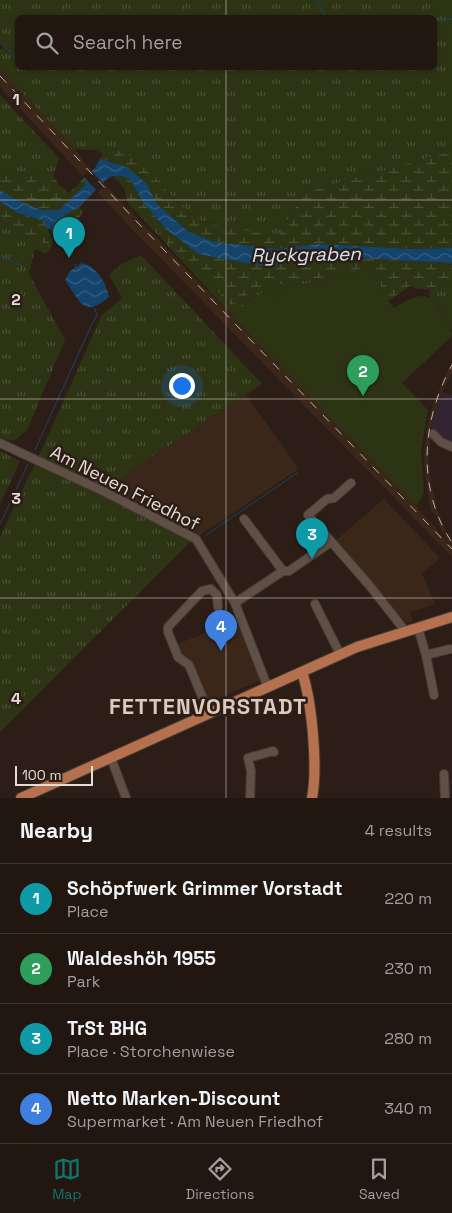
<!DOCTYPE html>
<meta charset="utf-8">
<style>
:root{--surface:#211610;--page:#2d231e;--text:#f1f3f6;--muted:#a29f9f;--line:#3e3530;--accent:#0f766e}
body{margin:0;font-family:"Space Grotesk",sans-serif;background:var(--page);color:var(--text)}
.scale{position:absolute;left:15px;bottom:12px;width:78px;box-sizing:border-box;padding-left:5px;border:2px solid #e5dcd6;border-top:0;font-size:14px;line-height:18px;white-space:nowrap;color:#e5dcd6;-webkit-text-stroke:4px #2c1e16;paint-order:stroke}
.you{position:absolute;left:181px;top:385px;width:18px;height:18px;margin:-12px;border:4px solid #fff;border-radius:50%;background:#1a73e8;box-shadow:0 0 0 8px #1a73e833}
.badge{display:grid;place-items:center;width:32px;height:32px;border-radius:50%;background:var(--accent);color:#fff;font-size:16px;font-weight:700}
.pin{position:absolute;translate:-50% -41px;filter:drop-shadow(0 1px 2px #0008)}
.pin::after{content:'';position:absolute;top:26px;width:18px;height:15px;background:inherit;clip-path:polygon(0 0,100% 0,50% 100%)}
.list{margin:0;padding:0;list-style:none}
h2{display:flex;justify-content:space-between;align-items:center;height:65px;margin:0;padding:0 20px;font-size:21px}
h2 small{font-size:16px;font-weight:400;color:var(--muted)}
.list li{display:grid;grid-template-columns:32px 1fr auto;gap:15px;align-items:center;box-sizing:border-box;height:70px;padding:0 20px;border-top:1px solid var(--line)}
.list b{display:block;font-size:19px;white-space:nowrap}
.list p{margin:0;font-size:16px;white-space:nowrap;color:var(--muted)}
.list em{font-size:16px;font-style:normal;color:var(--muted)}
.icon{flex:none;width:28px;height:28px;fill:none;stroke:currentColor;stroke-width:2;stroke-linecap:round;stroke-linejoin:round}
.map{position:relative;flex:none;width:452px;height:798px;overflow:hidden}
.search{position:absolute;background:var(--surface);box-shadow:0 1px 4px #0004;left:15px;right:15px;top:15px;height:55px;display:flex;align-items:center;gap:12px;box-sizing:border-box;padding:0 18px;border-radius:8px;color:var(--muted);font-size:19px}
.sheet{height:345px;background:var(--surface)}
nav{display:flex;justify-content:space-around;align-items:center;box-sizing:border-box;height:70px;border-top:1px solid var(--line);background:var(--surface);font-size:14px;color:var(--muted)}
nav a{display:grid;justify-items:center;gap:2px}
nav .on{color:var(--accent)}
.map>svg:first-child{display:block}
.built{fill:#3a271a}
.education{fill:#322430}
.grass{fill:url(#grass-tufts);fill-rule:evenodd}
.wetland{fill:url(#wetland-marsh)}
.garden{fill:#2c3413}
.water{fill:url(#water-waves)}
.pier{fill:#2c1e16}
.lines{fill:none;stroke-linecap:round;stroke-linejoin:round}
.stream{stroke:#14446b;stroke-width:1}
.minor-casing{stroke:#463b36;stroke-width:10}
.major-casing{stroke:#463b36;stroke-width:12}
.minor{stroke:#5f4f45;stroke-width:8}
.major{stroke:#b5714e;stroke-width:10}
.rail{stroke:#bab0aa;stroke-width:1;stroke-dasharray:9 9;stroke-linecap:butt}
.grid{fill:none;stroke:#e5dcd6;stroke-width:1;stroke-opacity:0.55}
.labels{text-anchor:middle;stroke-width:5;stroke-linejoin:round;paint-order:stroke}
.street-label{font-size:18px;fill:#e5dcd6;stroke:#2c1e16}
.water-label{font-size:19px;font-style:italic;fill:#d6e4f1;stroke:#2c1e16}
.district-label{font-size:22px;font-weight:bold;letter-spacing:1px;fill:#dccabe;stroke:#2c1e16}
.grid-label{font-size:16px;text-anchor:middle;font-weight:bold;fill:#e5dcd6;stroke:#2c1e16;stroke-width:5;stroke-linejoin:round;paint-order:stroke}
</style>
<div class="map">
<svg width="452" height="798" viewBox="0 0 452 798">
<defs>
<pattern id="grass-tufts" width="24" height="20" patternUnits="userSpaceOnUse" patternTransform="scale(1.25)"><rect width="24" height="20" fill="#2c3413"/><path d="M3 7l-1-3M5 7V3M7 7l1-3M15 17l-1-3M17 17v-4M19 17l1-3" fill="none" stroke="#4a5135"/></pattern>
<pattern id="wetland-marsh" width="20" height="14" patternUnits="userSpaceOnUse" patternTransform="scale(1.25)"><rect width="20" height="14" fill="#2c3413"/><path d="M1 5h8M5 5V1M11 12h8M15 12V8" fill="none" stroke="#4a5135"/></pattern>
<pattern id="water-waves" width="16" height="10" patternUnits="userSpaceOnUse" patternTransform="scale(1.25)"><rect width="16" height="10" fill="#14446b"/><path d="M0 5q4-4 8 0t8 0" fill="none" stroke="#365e7f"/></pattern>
</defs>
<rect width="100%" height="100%" fill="#2c1e16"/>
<g class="built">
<path d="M 0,69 L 75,149 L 87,166 L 416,506 L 451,546 L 442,532 L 436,516 L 431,511 L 426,481 L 424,457 L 427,427 L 433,404 L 452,362 L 452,372 L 442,392 L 431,427 L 429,458 L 430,478 L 437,508 L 445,530 L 452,540 L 452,557 L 131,228 L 53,144 L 0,87 Z"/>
<path d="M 246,395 L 299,469 L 197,537 L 106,490 L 138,466 Z"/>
<path d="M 384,499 L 440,558 L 422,574 L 435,604 L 410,612 L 413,622 L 406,623 L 334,542 Z"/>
<path d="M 240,620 L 263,679 L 209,703 L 182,657 L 177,644 Z"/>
</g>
<path class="education" d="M 442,392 L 452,395 L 452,443 L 436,434 L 431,427 Z"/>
<g class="grass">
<path d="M 0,0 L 452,0 L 452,151 L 306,192 L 278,235 L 236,230 L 199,220 L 185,209 L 136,160 L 113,148 L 105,147 L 96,150 L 75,149 L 0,69 L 0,50 L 3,48 L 16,60 L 0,42 ZM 18,18 L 434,18 L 434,68 L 18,68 Z"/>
<path d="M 0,95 L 59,158 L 53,176 L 44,173 L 20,177 L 0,170 Z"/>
<path d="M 128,203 L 232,306 L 256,288 L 317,279 L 362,268 L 357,276 L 346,275 L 332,281 L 284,286 L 277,297 L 249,300 L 234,317 Z"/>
<path d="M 0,220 L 28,237 L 52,246 L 46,254 L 35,249 L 29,274 L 65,340 L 27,430 L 14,441 L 0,438 Z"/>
<path d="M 141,255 L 262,384 L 138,466 L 106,490 L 38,458 L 102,315 L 122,298 L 109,275 L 120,265 Z"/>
<path d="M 452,281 L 452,330 L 438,305 L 430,298 L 429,290 Z"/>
<path d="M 0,451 L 20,461 L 0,504 Z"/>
<path d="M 35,463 L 103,496 L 193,539 L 0,732 L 0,537 Z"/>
</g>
<g class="wetland">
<path d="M 105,147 C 146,152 165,199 198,219 C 202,222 208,223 213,224 C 234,230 256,232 278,235 L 306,192 L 452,151 L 452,248 L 412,249 L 318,244 L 278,249 L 215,242 L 189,232 L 157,204 L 146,183 L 127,167 L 100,159 L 103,154 L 96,150 Z"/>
<path d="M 0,170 L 20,177 L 44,173 L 53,176 L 60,186 L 69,193 L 83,179 L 86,184 L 59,210 L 42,210 L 17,200 L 0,190 Z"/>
<path d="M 113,176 L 121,176 L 131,180 L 142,201 L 166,229 L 198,254 L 261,266 L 337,257 L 452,263 L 452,281 C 437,287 425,293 410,286 L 388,301 L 382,293 L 379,275 L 362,268 L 317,279 L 256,288 L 232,306 L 128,203 L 124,188 Z"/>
<path d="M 0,202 L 18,213 L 44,221 L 52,240 L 52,246 L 28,237 L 0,220 Z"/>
<path d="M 79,207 L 83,211 L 65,244 L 62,242 L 59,243 L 50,229 L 57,220 Z"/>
</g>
<path class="garden" d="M 362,268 L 379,275 L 382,293 L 394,308 C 416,295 428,287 443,314 C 447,321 452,328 452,336 L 402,383 L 428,410 L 421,451 L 424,493 L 416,506 L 233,317 L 249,301 L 267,289 L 277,297 L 284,286 L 332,281 L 346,275 L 357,276 Z"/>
<g class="water">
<path d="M 100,159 L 127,167 L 146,183 L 157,204 L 189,232 L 215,242 L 278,249 L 318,244 L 412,249 L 452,248 L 452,263 L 337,257 L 261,266 L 198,254 L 166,229 L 142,201 L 131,180 L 121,176 L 113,176 L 107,179 L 79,207 L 57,220 L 50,229 L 47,229 L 44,221 L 18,213 L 0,202 L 0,190 L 17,200 L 42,210 L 59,210 L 86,184 L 83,179 L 95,168 Z"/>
<path d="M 82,263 C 97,267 106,282 109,297 C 83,319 80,301 65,280 L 70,271 Z"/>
</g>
<path class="pier" d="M 90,170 L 105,185 L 98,192 L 83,176 Z"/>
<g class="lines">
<g class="stream">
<path d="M 317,0 L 326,18"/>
<path d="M 434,21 L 452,19"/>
<path d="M 0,43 L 18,61"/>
<path d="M 23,68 L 33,68"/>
<path d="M 54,221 L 54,231 L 63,246"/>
<path d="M 0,256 L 23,266"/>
<path d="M 75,264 L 76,267"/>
<path d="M 35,450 L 91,326 L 97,315 L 94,307"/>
<path d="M 0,524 L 28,464"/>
<path d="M 206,535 L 297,473"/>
</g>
<defs>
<g id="minor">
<path d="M 433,434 L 441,442 L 452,447"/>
<path d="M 0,443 L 105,492 L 196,539 L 235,603 L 268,688"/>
<path d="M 351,483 L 334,498 L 327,499 L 308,515 L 369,585 L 406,632"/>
<path d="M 244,519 L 283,571"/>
<path d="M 235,603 L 283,571 L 289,571 L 331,542"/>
<path d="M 315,604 L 340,654"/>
<path d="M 418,628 L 426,655 L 450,649"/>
<path d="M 426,655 L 434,695"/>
<path d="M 209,713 L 189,665 L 178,657 L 168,632 L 168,627 L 202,591 L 211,589 L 217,595 L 218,607"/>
<path d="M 111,758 L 126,798"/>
<path d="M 444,774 L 445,798"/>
<path d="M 250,798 L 251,771 L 248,758 L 273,751 L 274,752"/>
</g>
<g id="major">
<path d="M 302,672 C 312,702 318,767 312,798"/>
<path d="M 21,798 L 357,647 L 452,617"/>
</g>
</defs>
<use href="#minor" class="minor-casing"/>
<use href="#major" class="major-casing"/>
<use href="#minor" class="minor"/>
<use href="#major" class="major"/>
<g class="rail">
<path d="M 0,76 L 138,223 L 452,549"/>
<path d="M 451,541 C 416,487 422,419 452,365"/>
</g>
</g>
<path class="grid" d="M 226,0 L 226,18M 226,68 L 226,798M 0,200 L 452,200M 0,399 L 452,399M 0,598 L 452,598"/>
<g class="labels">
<g class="street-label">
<text transform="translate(125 488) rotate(27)" y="6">Am Neuen Friedhof</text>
</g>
<g class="water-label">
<text transform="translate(306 254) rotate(-1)" y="7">Ryckgraben</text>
</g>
<g class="district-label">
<text x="208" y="714">FETTENVORSTADT</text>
</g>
</g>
<g class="grid-label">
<text x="16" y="105">1</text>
<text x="16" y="305">2</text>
<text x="16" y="504">3</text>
<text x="16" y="704">4</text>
</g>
</svg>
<div class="scale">100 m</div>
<div class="you"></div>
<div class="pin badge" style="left:69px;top:258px;background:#0f9aa8">1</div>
<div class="pin badge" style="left:363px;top:396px;background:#2e9e5b">2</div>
<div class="pin badge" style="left:312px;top:559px;background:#0f9aa8">3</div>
<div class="pin badge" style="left:221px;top:651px;background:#3f7fe0">4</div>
<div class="search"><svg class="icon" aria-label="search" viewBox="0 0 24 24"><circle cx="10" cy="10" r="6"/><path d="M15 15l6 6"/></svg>Search here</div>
</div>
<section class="sheet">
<h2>Nearby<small>4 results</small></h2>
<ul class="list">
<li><span class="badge" style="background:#0f9aa8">1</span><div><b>Schöpfwerk Grimmer Vorstadt</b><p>Place</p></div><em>220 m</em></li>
<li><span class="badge" style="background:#2e9e5b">2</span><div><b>Waldeshöh 1955</b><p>Park</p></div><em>230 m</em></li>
<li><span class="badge" style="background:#0f9aa8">3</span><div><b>TrSt BHG</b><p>Place · Storchenwiese</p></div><em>280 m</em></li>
<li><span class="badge" style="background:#3f7fe0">4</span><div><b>Netto Marken-Discount</b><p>Supermarket · Am Neuen Friedhof</p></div><em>340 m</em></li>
</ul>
</section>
<nav>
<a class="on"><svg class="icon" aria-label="map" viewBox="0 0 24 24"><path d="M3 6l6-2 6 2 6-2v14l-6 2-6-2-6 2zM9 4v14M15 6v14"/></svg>Map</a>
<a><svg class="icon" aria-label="directions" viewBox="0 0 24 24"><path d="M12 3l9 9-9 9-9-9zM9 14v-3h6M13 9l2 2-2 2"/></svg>Directions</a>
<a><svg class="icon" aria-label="saved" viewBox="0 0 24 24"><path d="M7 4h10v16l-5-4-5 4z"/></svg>Saved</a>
</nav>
